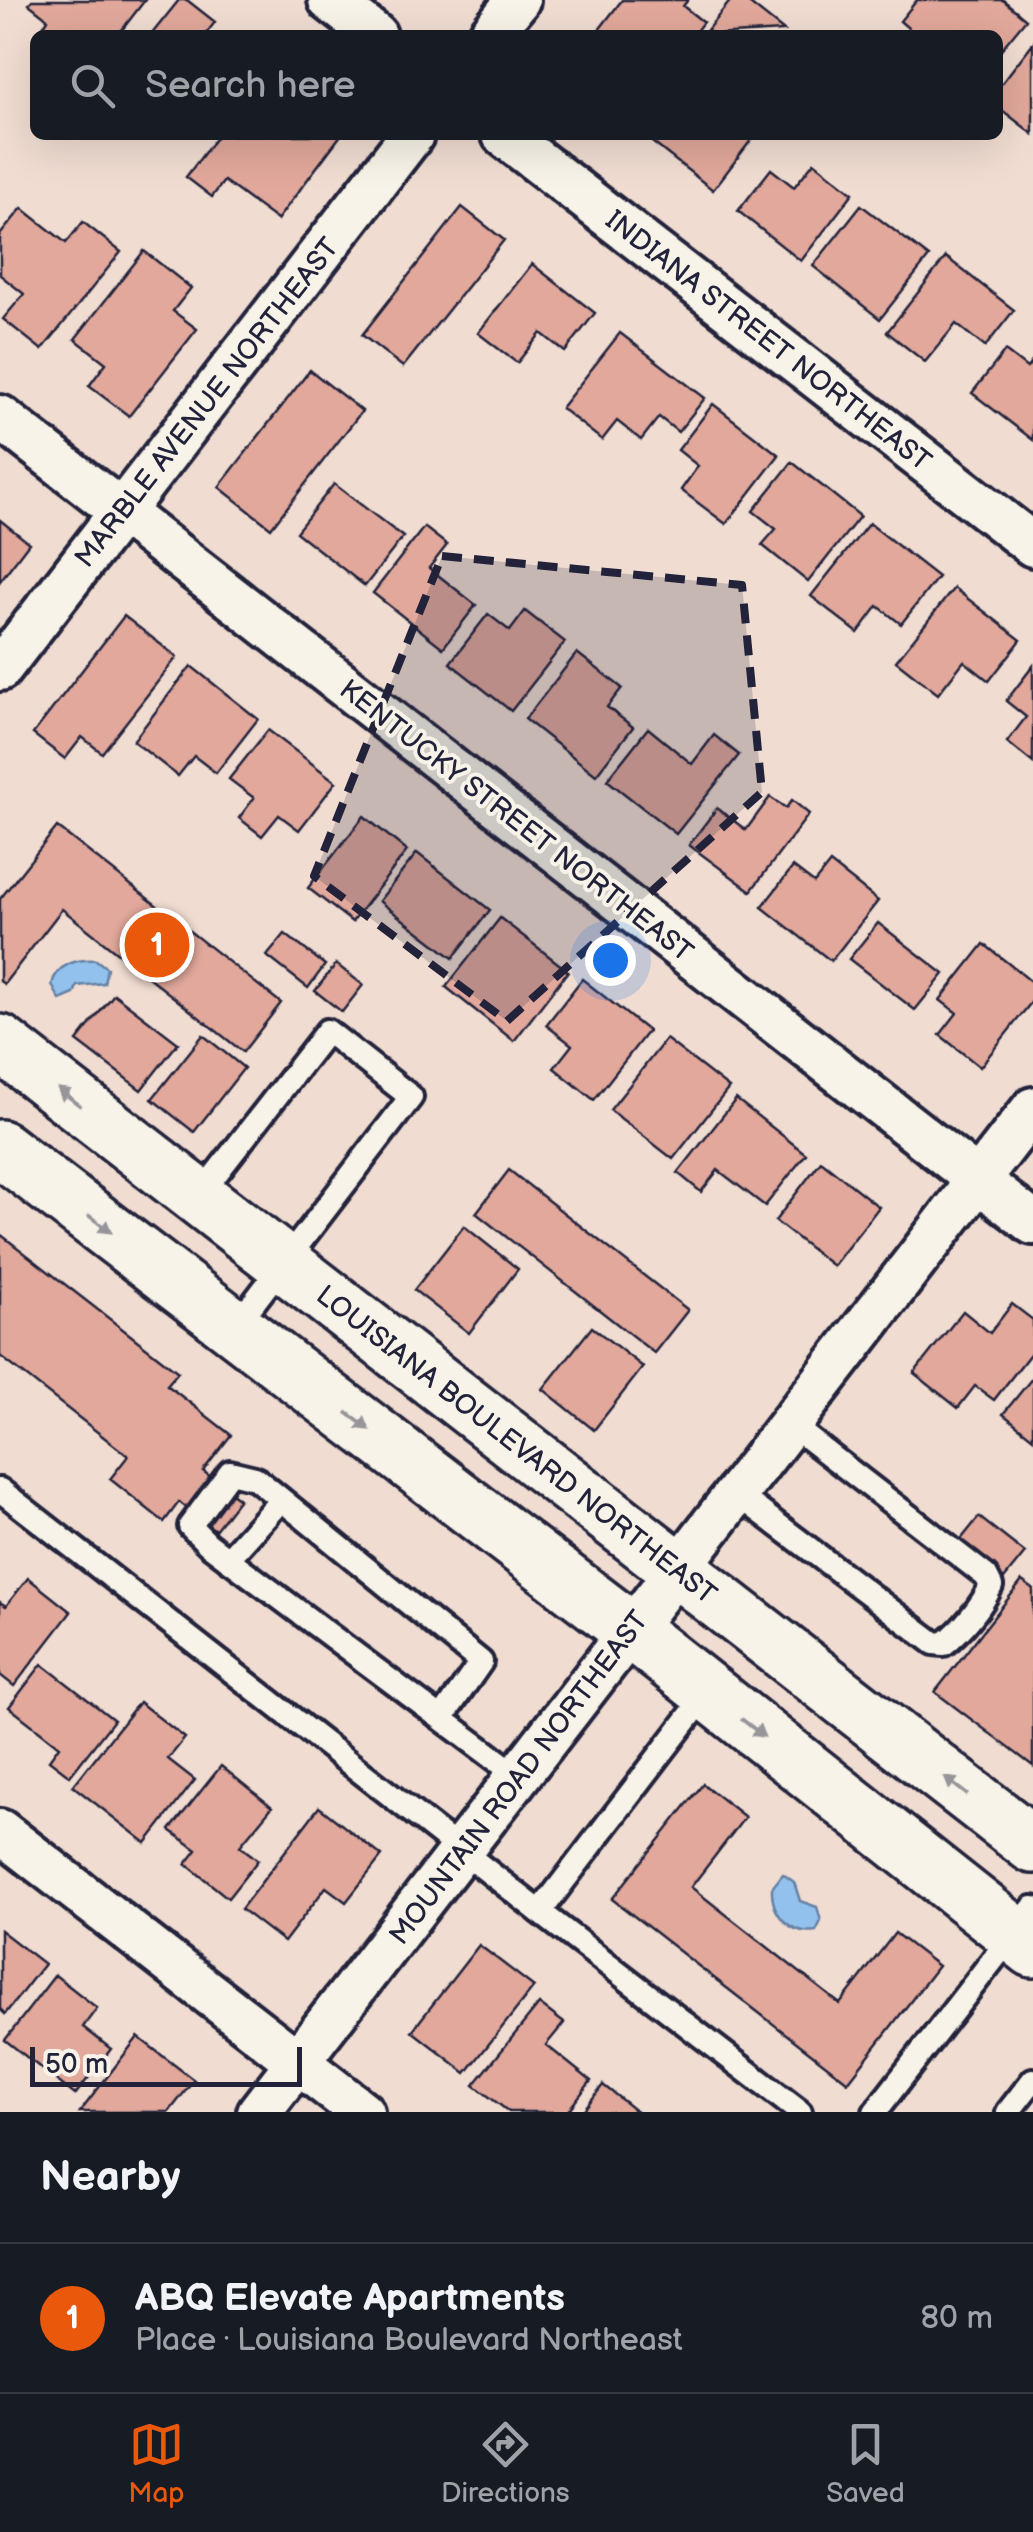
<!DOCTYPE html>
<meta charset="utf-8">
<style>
:root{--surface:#171b24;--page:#20242c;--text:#f1f3f6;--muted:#9ea1a6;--line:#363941;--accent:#ea580c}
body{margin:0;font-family:"Balsamiq Sans",sans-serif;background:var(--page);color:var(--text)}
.scale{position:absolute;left:30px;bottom:25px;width:272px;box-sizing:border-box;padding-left:10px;border:5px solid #22223b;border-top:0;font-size:28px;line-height:35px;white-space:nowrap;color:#22223b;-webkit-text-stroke:8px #f7f3e8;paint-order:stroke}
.you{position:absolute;left:610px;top:960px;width:35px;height:35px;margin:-25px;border:8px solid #fff;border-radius:50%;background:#1a73e8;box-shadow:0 0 0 15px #1a73e833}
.badge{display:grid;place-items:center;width:65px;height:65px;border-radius:50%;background:var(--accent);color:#fff;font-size:32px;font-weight:700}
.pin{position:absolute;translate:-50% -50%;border:5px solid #fff;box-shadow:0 2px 10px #0006}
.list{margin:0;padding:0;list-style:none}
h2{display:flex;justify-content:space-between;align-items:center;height:130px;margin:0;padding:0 40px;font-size:42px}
h2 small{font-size:32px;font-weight:400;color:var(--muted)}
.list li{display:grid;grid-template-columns:65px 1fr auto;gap:30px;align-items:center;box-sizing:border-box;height:150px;padding:0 40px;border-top:2px solid var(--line)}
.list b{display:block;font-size:38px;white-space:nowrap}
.list p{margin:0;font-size:32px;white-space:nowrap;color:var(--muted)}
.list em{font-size:32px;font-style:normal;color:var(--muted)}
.icon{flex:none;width:55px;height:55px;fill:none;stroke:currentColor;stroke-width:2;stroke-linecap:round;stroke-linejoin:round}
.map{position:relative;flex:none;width:1033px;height:2112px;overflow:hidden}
.search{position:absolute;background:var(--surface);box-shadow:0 10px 40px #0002;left:30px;right:30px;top:30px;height:110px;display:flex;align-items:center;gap:25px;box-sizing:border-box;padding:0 35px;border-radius:15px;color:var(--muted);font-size:38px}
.sheet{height:280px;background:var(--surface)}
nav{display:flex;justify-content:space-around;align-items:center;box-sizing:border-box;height:140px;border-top:2px solid var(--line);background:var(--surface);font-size:28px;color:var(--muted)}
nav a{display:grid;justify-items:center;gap:5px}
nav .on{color:var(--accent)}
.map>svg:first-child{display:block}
.water{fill:#91c1ec;stroke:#6581a5;stroke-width:2.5}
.building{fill:#e1a89b;stroke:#22223b;stroke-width:2.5}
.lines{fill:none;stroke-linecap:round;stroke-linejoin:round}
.service-casing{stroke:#22223b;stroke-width:30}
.minor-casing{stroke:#22223b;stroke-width:50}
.secondary-casing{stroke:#22223b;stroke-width:62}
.service{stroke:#f7f3e8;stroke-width:22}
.minor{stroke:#f7f3e8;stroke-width:42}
.secondary{stroke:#f7f3e8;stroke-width:55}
.oneway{fill:#97959a}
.marked{fill:#22223b;fill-opacity:0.2;stroke:#22223b;stroke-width:8;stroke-dasharray:20 12;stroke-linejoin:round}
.labels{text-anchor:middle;stroke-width:8;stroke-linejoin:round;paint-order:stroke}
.street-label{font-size:28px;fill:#22223b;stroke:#f7f3e8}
</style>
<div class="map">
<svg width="1033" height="2112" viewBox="0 0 1033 2112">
<rect width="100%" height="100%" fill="#f0dcd1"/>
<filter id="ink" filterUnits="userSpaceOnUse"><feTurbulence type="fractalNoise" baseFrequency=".01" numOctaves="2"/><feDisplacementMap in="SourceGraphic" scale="20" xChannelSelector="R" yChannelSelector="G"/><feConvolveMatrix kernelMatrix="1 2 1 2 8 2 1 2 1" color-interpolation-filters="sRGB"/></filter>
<g filter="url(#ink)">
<g class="water">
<path d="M 96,960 L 107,968 L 104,983 L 77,986 L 74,994 L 60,1000 L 52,985 C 56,964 77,959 96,960 Z"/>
<path d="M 783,1874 L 794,1882 L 800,1901 L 817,1907 L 821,1921 L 816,1931 C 790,1935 771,1914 772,1888 Z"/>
</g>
<g class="building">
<path d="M 32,0 L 145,0 L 118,35 L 38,35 L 48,19 L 29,4 Z"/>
<path d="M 179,0 L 187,0 L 215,22 L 205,35 L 151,35 Z"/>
<path d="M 622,0 L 688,0 L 683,6 L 703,22 L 693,35 L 595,35 Z"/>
<path d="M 731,0 L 745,0 L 784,31 L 713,35 L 707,30 Z"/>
<path d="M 917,0 L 1003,0 L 1026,19 L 998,53 L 998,35 L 916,35 L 900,21 Z"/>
<path d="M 1033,43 L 1033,134 L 998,107 L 998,88 Z"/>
<path d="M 218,135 L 341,135 L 277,220 L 224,181 L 212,197 L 186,177 Z"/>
<path d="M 643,135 L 755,135 L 713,190 Z"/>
<path d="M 814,162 L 853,193 L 801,261 L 738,211 L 771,169 L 794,187 Z"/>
<path d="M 861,205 L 929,257 L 880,319 L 813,266 Z"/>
<path d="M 462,207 L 504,240 L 403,367 L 362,335 Z"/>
<path d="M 22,208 L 66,243 L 83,222 L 121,252 L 42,350 L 3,319 L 24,294 L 0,275 L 0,235 Z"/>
<path d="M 144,251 L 191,288 L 173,311 L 197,329 L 129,416 L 89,386 L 106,363 L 75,339 Z"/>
<path d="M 946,257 L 1014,310 L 985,347 L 956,324 L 925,362 L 887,332 Z"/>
<path d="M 532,264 L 595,313 L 565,352 L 541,333 L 517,363 L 478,333 Z"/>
<path d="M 620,333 L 705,398 L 678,432 L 659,417 L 641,440 L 617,421 L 602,440 L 561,408 Z"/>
<path d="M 1005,351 L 1027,368 L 1033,360 L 1033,440 L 972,393 Z"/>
<path d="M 310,370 L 362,411 L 271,528 L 219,487 Z"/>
<path d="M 713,404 L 779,455 L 726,524 L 681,490 L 698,466 L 678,450 Z"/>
<path d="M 792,462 L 860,516 L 808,582 L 762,545 L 776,529 L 753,511 Z"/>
<path d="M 334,484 L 403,537 L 365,586 L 296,532 Z"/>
<path d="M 0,520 L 29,543 L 0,581 Z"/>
<path d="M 869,523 L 938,577 L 901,624 L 878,606 L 858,633 L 811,596 Z"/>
<path d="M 424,527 L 447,545 L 429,568 L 476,605 L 443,648 L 373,593 Z"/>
<path d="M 954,588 L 1021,640 L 989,681 L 964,661 L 938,694 L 896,661 Z"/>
<path d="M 525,611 L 565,642 L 511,711 L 450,663 L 488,614 L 510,631 Z"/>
<path d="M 124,616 L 177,657 L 102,753 L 82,737 L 65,759 L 33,734 Z"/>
<path d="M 577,653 L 622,688 L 607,707 L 633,727 L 596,775 L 525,719 Z"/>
<path d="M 191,666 L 258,719 L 216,773 L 194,756 L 178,776 L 133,741 Z"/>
<path d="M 1033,666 L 1033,763 L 1007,742 L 1026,717 L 1006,701 Z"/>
<path d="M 648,728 L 692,764 L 714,735 L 739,755 L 676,834 L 607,780 Z"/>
<path d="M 268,730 L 336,782 L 299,830 L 279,815 L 262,836 L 239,818 L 254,798 L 229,779 Z"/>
<path d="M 770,797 L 786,808 L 792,800 L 809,814 L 751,891 L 689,845 L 717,808 L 746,830 Z"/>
<path d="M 364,816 L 407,851 L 352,922 L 308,888 Z"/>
<path d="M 57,827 L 281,1003 L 243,1052 L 62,909 L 4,984 L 0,981 L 0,899 Z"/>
<path d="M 417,853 L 490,910 L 453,958 L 379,901 Z"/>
<path d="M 830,863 L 878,901 L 831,961 L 762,907 L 793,867 L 814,883 Z"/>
<path d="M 500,918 L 568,971 L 514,1041 L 446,987 Z"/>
<path d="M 878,923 L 944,974 L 915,1010 L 849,959 Z"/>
<path d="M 285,934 L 325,965 L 308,988 L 267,956 Z"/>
<path d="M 984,944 L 1033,983 L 1033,1000 L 980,1067 L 940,1035 L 957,1013 L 940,1000 Z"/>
<path d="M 336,964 L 363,985 L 342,1012 L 315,991 Z"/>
<path d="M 582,979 L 648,1031 L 594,1100 L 554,1068 L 572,1045 L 546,1025 Z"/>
<path d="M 114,994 L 178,1043 L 141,1090 L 77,1041 Z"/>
<path d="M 203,1035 L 244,1068 L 194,1132 L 152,1099 Z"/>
<path d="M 666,1039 L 729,1088 L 673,1159 L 610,1110 Z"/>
<path d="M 736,1099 L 806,1154 L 765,1206 L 718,1170 L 701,1192 L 678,1173 Z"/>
<path d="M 821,1161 L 879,1207 L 833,1266 L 775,1221 Z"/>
<path d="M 509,1170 L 688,1310 L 654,1353 L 476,1213 Z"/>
<path d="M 464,1226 L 518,1269 L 469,1333 L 414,1290 Z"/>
<path d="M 0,1234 L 178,1372 L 167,1385 L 231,1435 L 203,1471 L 239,1499 L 215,1530 L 179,1502 L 164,1522 L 110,1479 L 128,1456 L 0,1356 Z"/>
<path d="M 1012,1304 L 1033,1320 L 1033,1350 L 994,1400 L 975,1386 L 958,1408 L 914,1373 L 963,1311 L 990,1333 Z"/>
<path d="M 592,1327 L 643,1367 L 594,1430 L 543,1389 Z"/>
<path d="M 1033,1377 L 1033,1438 L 1003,1414 Z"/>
<path d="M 979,1517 L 1025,1553 L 1004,1579 L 958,1543 Z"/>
<path d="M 28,1578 L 71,1612 L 14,1686 L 0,1675 L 0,1602 L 6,1606 Z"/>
<path d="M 1022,1581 L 1033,1589 L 1033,1766 L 935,1692 Z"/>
<path d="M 42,1664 L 114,1720 L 70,1776 L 49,1760 L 59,1746 L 9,1707 Z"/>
<path d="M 139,1702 L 185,1738 L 168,1759 L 195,1780 L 146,1843 L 73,1786 Z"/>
<path d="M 221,1766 L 272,1807 L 240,1846 L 258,1860 L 228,1898 L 186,1864 L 197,1850 L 170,1830 Z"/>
<path d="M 703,1784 L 745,1817 L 691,1887 L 840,2004 L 895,1933 L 938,1966 L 848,2082 L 612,1899 Z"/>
<path d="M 319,1807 L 382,1856 L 346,1902 L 326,1887 L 284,1942 L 241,1909 Z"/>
<path d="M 0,1930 L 44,1964 L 5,2014 L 0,2009 Z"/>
<path d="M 479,1945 L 534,1987 L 466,2073 L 412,2031 Z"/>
<path d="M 55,1975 L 97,2008 L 83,2027 L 111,2049 L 75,2095 L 5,2040 Z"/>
<path d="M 539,2004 L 564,2023 L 546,2045 L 591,2081 L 567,2112 L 509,2112 L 474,2085 Z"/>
<path d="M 138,2037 L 194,2080 L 169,2112 L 80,2112 Z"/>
<path d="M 603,2085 L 637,2112 L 582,2112 Z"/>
</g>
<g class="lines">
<defs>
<g id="service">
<path d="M 198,1197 L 327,1031 L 411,1097 L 235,1327"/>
<path d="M 0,1490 L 540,1912 L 708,1692"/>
<path d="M 737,1494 L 934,1643 L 944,1644 C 962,1630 982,1606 991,1586 L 986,1576 L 791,1425"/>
<path d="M 228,1559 L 281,1500"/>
<path d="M 442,1718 L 481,1662 L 255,1478 L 230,1472 L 190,1526 L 208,1544 L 518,1776"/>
<path d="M 540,1912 L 800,2112"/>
<path d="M 875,2112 L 1033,1908"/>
<path d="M 1008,2112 L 1033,2080"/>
</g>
<g id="minor">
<path d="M 330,0 L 375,35"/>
<path d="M 490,35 L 518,0"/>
<path d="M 504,135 L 1033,545"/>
<path d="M 0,417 L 1033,1223"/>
<path d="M 0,669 L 412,135"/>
<path d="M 0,1831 L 362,2112"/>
<path d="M 259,2112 L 1033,1109"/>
</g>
<g id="secondary">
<path d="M 0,1043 L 1033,1845"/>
<path d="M 0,1148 L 629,1629 L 1033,1949"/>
</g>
</defs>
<use href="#service" class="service-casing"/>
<use href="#minor" class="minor-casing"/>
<use href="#secondary" class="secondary-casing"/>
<use href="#service" class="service"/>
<use href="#minor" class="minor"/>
<use href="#secondary" class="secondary"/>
</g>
<defs><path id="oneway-solid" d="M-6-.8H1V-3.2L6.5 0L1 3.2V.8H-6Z" transform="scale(2.5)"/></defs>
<g class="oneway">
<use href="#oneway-solid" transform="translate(69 1097) rotate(-142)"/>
<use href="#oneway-solid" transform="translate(100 1224) rotate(37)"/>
<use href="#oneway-solid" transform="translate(358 1421) rotate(37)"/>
<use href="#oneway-solid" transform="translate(753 1728) rotate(38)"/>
<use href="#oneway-solid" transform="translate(956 1786) rotate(-142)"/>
</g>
</g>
<path class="marked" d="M 442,556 L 742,585 L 762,792 L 507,1021 L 314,876 Z"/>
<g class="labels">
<g class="street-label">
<text transform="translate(769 340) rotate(38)" y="10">INDIANA STREET NORTHEAST</text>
<text transform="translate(206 402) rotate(-52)" y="10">MARBLE AVENUE NORTHEAST</text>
<text transform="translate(517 820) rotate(38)" y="10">KENTUCKY STREET NORTHEAST</text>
<text transform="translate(517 1444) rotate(38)" y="10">LOUISIANA BOULEVARD NORTHEAST</text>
<text transform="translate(518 1777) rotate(-53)" y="10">MOUNTAIN ROAD NORTHEAST</text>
</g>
</g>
</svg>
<div class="scale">50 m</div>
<div class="you"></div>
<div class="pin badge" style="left:157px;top:945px">1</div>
<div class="search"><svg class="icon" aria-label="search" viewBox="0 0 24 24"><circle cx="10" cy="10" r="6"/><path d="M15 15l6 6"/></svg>Search here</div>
</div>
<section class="sheet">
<h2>Nearby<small></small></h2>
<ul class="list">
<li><span class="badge">1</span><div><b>ABQ Elevate Apartments</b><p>Place · Louisiana Boulevard Northeast</p></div><em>80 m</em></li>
</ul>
</section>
<nav>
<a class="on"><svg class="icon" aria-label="map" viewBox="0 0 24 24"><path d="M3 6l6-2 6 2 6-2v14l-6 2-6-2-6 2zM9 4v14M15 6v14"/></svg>Map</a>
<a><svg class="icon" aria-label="directions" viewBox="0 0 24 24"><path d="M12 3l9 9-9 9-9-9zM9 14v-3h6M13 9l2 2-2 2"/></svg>Directions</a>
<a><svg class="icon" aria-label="saved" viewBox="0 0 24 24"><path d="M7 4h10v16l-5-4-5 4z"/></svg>Saved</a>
</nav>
